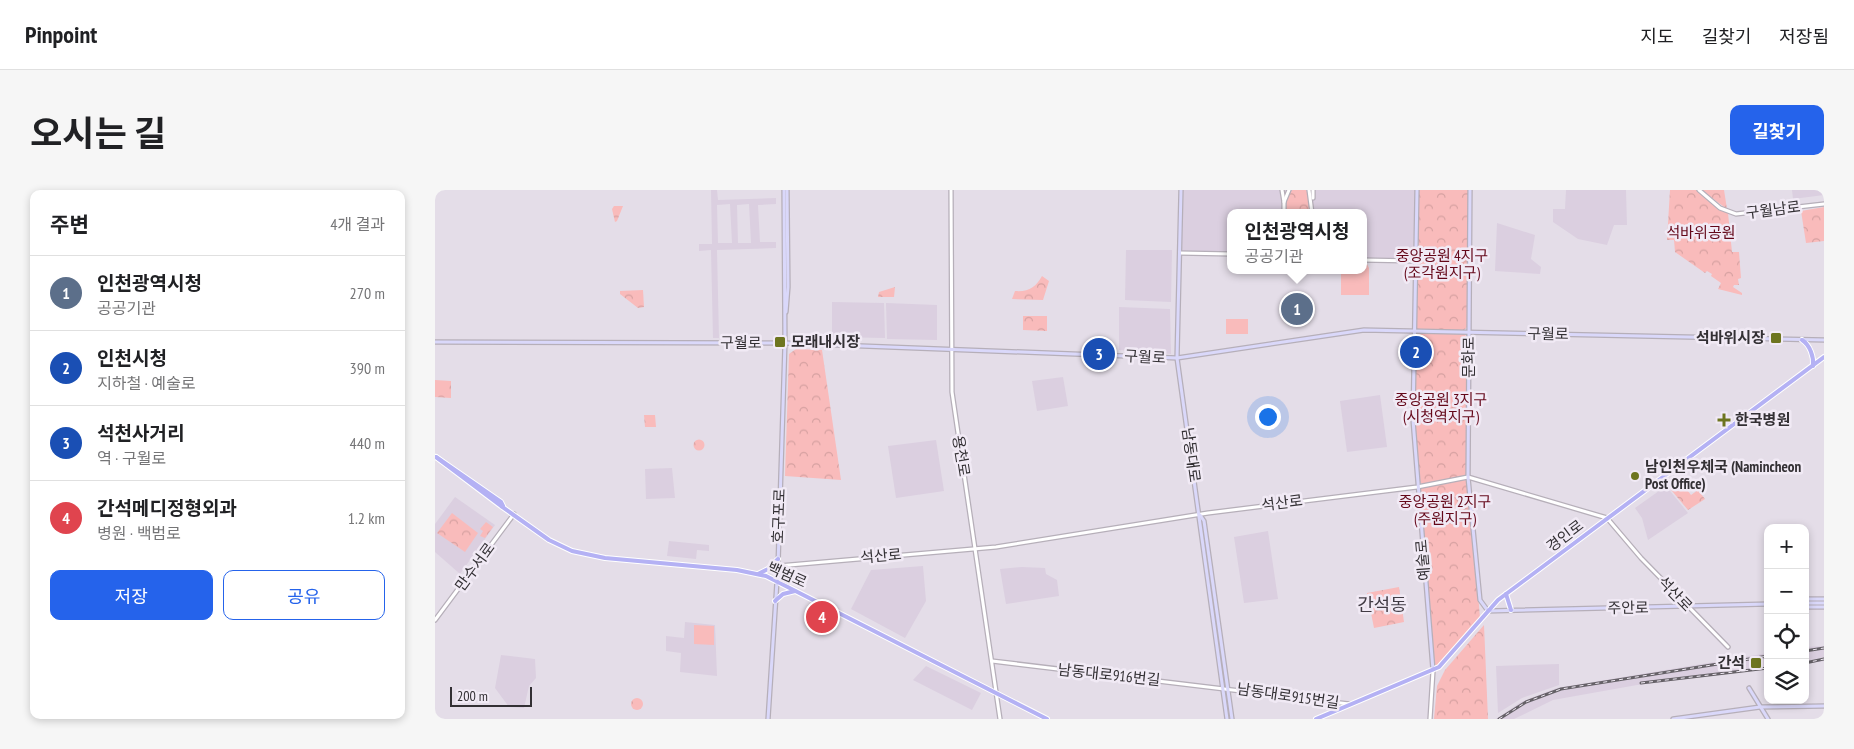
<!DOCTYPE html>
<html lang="ko">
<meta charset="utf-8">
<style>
:root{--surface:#fff;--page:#f6f6f6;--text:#202124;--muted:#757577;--line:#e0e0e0;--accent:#2563eb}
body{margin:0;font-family:"PT Sans Narrow","Noto Sans KR",sans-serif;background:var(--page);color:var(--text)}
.controls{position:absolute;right:15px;bottom:15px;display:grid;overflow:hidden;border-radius:10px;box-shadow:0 2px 8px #0003}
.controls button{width:45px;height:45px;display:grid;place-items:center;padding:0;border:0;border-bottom:1px solid var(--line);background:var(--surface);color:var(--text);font:25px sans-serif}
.scale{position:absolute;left:15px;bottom:12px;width:82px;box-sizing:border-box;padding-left:5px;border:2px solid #333034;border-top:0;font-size:14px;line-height:18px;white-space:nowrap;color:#333034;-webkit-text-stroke:4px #f1eaf5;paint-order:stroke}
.you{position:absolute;left:832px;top:226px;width:18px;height:18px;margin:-12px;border:4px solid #fff;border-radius:50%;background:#1a73e8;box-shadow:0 0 0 8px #1a73e833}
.badge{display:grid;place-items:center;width:32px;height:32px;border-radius:50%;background:var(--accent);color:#fff;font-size:16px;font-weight:700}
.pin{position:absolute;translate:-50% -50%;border:2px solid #fff;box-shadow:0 1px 5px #0006}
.popup{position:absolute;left:792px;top:19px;width:140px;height:65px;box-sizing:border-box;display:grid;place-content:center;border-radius:10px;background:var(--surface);filter:drop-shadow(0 1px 4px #0005);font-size:16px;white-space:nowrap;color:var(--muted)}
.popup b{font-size:19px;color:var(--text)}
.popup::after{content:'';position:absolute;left:50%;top:100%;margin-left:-10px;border:10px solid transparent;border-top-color:var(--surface)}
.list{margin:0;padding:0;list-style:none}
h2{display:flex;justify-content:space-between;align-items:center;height:65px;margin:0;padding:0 20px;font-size:21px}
h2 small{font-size:16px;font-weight:400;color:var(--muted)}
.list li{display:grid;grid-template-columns:32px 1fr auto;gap:15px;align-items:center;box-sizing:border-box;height:75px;padding:0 20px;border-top:1px solid var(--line)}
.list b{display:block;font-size:19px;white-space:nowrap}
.list p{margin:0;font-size:16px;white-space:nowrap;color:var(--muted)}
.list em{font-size:16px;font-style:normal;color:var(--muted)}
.actions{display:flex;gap:10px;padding:15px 20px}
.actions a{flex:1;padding:11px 0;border:1px solid var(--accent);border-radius:10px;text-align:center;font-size:18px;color:var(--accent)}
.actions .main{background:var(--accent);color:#fff}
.icon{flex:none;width:28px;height:28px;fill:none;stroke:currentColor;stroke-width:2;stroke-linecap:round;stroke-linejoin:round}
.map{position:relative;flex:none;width:1389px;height:529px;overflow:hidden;border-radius:10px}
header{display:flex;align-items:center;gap:30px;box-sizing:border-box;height:70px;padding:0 25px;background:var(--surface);border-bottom:1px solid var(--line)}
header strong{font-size:24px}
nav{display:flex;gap:28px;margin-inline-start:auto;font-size:18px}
.intro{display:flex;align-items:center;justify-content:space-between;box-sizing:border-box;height:120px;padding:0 30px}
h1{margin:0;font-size:35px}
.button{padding:12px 22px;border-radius:10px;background:var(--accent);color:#fff;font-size:18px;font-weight:700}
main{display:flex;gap:30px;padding:0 30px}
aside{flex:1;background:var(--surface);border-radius:10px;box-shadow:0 2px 8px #0003}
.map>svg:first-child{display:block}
.built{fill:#dbcfe0;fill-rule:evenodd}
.grass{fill:#f9bbbb}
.park{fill:url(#park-crowns)}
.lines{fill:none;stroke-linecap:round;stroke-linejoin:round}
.tertiary-casing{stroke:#b6afb9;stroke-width:5.5}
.secondary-casing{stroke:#b6afb9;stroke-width:5.5}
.primary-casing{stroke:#fff;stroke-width:6}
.tertiary{stroke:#fff;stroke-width:3}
.secondary{stroke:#dad8fa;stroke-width:3}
.primary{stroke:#b4b1f4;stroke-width:4}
.rail-casing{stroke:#656167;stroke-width:3}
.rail{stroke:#f1eaf5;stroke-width:1;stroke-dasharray:4;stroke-linecap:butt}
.poi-dot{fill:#6d751f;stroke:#f1eaf5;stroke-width:2}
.labels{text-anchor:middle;stroke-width:5;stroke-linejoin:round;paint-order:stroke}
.street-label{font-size:15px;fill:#333034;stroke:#f1eaf5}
.park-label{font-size:15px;fill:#640719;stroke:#f1eaf5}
.poi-label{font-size:15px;font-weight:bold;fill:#333034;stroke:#f1eaf5;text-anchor:start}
.quarter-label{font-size:18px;fill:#423c45;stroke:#f1eaf5}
</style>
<header>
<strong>Pinpoint</strong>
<nav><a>지도</a><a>길찾기</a><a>저장됨</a></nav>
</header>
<div class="intro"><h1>오시는 길</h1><a class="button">길찾기</a></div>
<main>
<aside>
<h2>주변<small>4개 결과</small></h2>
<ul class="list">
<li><span class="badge" style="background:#5c6f8a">1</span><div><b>인천광역시청</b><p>공공기관</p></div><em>270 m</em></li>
<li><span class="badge" style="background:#1a4fb4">2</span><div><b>인천시청</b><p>지하철 · 예술로</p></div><em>390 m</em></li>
<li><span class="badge" style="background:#1a4fb4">3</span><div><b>석천사거리</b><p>역 · 구월로</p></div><em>440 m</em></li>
<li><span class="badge" style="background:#e0444e">4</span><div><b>간석메디정형외과</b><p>병원 · 백범로</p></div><em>1.2 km</em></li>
</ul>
<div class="actions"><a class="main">저장</a><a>공유</a></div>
</aside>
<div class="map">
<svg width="1389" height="529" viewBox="0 0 1389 529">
<defs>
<pattern id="park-crowns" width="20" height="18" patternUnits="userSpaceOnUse" patternTransform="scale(1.25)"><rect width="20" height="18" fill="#f9bbbb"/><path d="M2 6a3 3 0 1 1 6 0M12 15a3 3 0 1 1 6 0" fill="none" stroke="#d6a1a1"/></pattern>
</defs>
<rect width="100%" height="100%" fill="#e4dde8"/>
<g class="built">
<path d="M 276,0 L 282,0 L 283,10 L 341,8 L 341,14 L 323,15 L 325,52 L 341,52 L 341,58 L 282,60 L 284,148 L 278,148 L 276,60 L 264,61 L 264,54 L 277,54 ZM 295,14 L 297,53 L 283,53 L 282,15 ZM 314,14 L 316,53 L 303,53 L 302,15 Z"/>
<path d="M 747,0 L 982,0 L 980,71 L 928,70 L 928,23 L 796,23 L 796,64 L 745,63 Z"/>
<path d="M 1131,0 L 1191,0 L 1192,35 L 1179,35 L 1172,55 L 1143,49 L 1118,32 L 1118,19 L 1130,19 Z"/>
<path d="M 1357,0 L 1389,0 L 1389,5 L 1358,9 Z"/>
<path d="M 1062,33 L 1100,45 L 1096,69 L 1106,77 L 1105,84 L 1060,81 Z"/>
<path d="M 691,60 L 737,60 L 736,112 L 690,110 Z"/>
<path d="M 397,112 L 449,113 L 450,148 L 397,147 Z"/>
<path d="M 451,113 L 502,115 L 502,150 L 452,149 Z"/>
<path d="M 684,117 L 735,119 L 736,164 L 684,160 Z"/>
<path d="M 628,187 L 633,216 L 602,221 L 597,191 Z"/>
<path d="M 945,205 L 952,257 L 912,262 L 905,211 Z"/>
<path d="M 501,250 L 509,301 L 461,308 L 453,256 Z"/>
<path d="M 237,278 L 240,308 L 211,309 L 210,279 Z"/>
<path d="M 1231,296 L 1253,323 L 1213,350 L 1207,328 L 1200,318 Z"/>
<path d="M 20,307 L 60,335 L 25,384 L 0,362 L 0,334 Z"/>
<path d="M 833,341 L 843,409 L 809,413 L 799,347 Z"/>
<path d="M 234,351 L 274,355 L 274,361 L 262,360 L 261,369 L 232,366 Z"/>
<path d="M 488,376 L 491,411 L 470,448 L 416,419 L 436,380 Z"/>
<path d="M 587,377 L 610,378 L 611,384 L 622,390 L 624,406 L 571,414 L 565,379 Z"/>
<path d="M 250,432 L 280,435 L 282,486 L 245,482 L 246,463 L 231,461 L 231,446 L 249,448 Z"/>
<path d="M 1389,456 L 1389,471 L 1370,474 L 1370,457 Z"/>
<path d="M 1333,463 L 1333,479 L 1202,495 L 1118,510 L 1079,529 L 1061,529 L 1086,512 L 1122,498 Z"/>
<path d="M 66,465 L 100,469 L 101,488 L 94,496 L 89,518 L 74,517 L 60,498 Z"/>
<path d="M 1124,474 L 1124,495 L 1087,508 L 1063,523 L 1061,476 Z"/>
<path d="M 491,476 L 546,503 L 537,520 L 478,490 Z"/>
</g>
<g class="grass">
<path d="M 928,74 L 932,74 L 934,78 L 934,105 L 906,105 L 906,80 L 928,80 Z"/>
<rect x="791" y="129" width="22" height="15"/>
<path d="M 259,435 L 279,436 L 279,455 L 259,454 Z"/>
</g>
<g class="park">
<path d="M 857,0 L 871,0 L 877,13 L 877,23 L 849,23 L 849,12 Z"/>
<path d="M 982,0 L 1035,0 L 1034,135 L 1027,142 L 1034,149 L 1033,280 L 1029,288 L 1034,290 L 1045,428 L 1003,476 L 999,474 L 997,468 L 982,302 L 988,295 L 981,288 L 978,236 L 979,146 L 984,141 L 979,141 Z"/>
<path d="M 1235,0 L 1262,0 L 1283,19 L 1293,23 L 1297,62 L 1304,62 L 1306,88 L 1303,89 L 1304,95 L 1299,95 L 1298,97 L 1307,103 L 1307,105 L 1283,99 L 1286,93 L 1276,86 L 1277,84 L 1272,81 L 1270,83 L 1240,62 L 1239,50 L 1232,50 Z"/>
<path d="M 1266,0 L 1289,0 L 1292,19 Z"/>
<path d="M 179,16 L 188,16 L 182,31 L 180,32 L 177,19 Z"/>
<path d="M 1389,17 L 1389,51 L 1371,53 L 1366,21 Z"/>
<path d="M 607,86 L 614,91 L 608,110 L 577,109 L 580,101 C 594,102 601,97 607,86 Z"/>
<path d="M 460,97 L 459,107 L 443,107 L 444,102 Z"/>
<path d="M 208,100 L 209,117 L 203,118 L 185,104 L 185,101 Z"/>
<path d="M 588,126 L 612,126 L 612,141 L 588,140 Z"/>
<path d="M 361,159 L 387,160 L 406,290 L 350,286 L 354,164 Z"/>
<path d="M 0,190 L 16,191 L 16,208 L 0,207 Z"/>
<path d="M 209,225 L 220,225 L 221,237 L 210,237 Z"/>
<circle cx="264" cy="255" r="5.5"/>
<path d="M 1242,287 L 1256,305 L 1263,300 L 1270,309 L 1253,320 L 1232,295 Z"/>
<path d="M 17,323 L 43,343 L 30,362 L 2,343 Z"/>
<path d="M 51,332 L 58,337 L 50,348 L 45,346 L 48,341 L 45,339 Z"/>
<path d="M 964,397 L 969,432 L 939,438 L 932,403 Z"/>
<path d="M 1049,435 L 1053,529 L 999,529 L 1002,496 L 1010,480 Z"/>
<circle cx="202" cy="514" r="6"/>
</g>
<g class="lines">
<defs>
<g id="tertiary">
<path d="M 516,0 L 517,202 L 565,529"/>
<path d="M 847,0 L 849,12"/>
<path d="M 874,0 L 877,23"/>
<path d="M 1264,0 L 1285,18 L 1301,24 L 1389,14"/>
<path d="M 878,8 L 878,0"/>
<path d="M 849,23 L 849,12 L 854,0"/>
<path d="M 745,63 L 796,64"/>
<path d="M 928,70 L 980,71"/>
<path d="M 343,376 L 561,357 L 773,323 L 982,297 L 1033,287 L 1172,328 L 1206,368 L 1293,457"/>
<path d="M 0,430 L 79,324"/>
<path d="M 557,471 L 914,514"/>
<path d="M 995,529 L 998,481"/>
</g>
<g id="secondary">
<path d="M 746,0 L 742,168 L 792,529"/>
<path d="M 982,0 L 978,230 L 998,480"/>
<path d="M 1035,0 L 1033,287 L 1045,410 L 1053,421 L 1333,414"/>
<path d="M 351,122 L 353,97 L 352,0"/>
<path d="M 0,152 L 350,153 L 742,168 L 929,140 L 1389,150"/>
<path d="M 765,325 L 769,331 L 797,529"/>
<path d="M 1370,409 L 1389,409"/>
<path d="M 1370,413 L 1389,413"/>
<path d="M 1370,417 L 1389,417"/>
<path d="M 1314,498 L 1333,529"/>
<path d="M 333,529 L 343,376 L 350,153 L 349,0"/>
<path d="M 1238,529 L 1325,517 L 1389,516"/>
</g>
<g id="primary">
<path d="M 1367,150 C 1375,155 1379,167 1378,176"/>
<path d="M 1,267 L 66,316 L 114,350 L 137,361 L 170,368 L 302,380 L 331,386 L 612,529"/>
<path d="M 1,267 L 66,312 L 68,316"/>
<path d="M 323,384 L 333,379 L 343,369"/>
<path d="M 1071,404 L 1076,420"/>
<path d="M 340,411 L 348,404 L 360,401"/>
<path d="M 881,529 L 1004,477 L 1063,410 L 1389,167"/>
</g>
</defs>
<use href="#tertiary" class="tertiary-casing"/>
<use href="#secondary" class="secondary-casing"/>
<use href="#primary" class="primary-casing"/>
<use href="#tertiary" class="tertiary"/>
<use href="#secondary" class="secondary"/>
<use href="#primary" class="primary"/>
<defs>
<g id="rail">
<path d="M 1370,461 L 1389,458"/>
<path d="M 1370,473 L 1389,469"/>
<path d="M 1206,493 L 1333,478"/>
<path d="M 1064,529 L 1091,512 L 1126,499 L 1333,466"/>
</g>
</defs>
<use href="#rail" class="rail-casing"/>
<use href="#rail" class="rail"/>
</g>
<g class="poi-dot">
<rect x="1335" y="142" width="12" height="12" rx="2.5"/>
<rect x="339" y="146" width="12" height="12" rx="2.5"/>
<path d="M1286.5 222.5h5v5h5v5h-5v5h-5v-5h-5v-5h5z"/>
<circle cx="1200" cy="286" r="5"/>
<rect x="1315" y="467" width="12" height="12" rx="2.5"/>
</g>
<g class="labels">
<g class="street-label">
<text transform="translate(1338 20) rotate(-7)" y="5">구월남로</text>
<text transform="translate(1113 144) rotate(1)" y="5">구월로</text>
<text x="306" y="158">구월로</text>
<text transform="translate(710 167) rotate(3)" y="5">구월로</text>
<text transform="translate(1034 167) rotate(-90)" y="5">문화로</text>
<text transform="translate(756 265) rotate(82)" y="5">남동대로</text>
<text transform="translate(526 266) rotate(81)" y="5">용천로</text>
<text transform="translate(847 313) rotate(-7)" y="5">석산로</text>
<text transform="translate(344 326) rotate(-88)" y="5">호구포로</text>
<text transform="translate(1130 346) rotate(-37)" y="5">경인로</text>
<text transform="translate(446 366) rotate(-5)" y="5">석산로</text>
<text transform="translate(988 370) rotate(-95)" y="5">예술로</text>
<text transform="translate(40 377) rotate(-54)" y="5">만수서로</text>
<text transform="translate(352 385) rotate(24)" y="5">백범로</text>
<text transform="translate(1240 404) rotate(46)" y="5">석산로</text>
<text transform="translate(1193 418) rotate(-1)" y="5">주안로</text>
<text transform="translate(674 485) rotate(6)" y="5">남동대로916번길</text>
<text transform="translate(853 506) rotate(8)" y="5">남동대로915번길</text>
</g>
<g class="park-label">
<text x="1266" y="48">석바위공원</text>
<text x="1007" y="71">중앙공원 4지구<tspan x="1007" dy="17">(조각원지구)</tspan></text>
<text x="1006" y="215">중앙공원 3지구<tspan x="1006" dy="17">(시청역지구)</tspan></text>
<text x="1010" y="317">중앙공원 2지구<tspan x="1010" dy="17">(주원지구)</tspan></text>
</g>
<g class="poi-label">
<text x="1330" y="153" text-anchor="end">석바위시장</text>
<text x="356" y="157">모래내시장</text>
<text x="1300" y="235">한국병원</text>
<text x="1210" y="282">남인천우체국 (Namincheon<tspan x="1210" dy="17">Post Office)</tspan></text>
<text x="1310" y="478" text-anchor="end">간석</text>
</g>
<g class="quarter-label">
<text x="947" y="421">간석동</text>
</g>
</g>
</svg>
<div class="controls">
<button>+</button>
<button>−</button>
<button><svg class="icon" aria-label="locate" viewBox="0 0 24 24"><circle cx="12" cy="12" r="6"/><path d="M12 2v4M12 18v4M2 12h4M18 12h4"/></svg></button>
<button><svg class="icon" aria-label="layers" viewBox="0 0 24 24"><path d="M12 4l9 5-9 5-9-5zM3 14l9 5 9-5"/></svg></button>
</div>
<div class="scale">200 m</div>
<div class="you"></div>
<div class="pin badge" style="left:862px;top:119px;background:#5c6f8a">1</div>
<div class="popup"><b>인천광역시청</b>공공기관</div>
<div class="pin badge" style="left:981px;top:162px;background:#1a4fb4">2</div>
<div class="pin badge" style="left:664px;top:164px;background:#1a4fb4">3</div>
<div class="pin badge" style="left:387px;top:427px;background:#e0444e">4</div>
</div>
</main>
